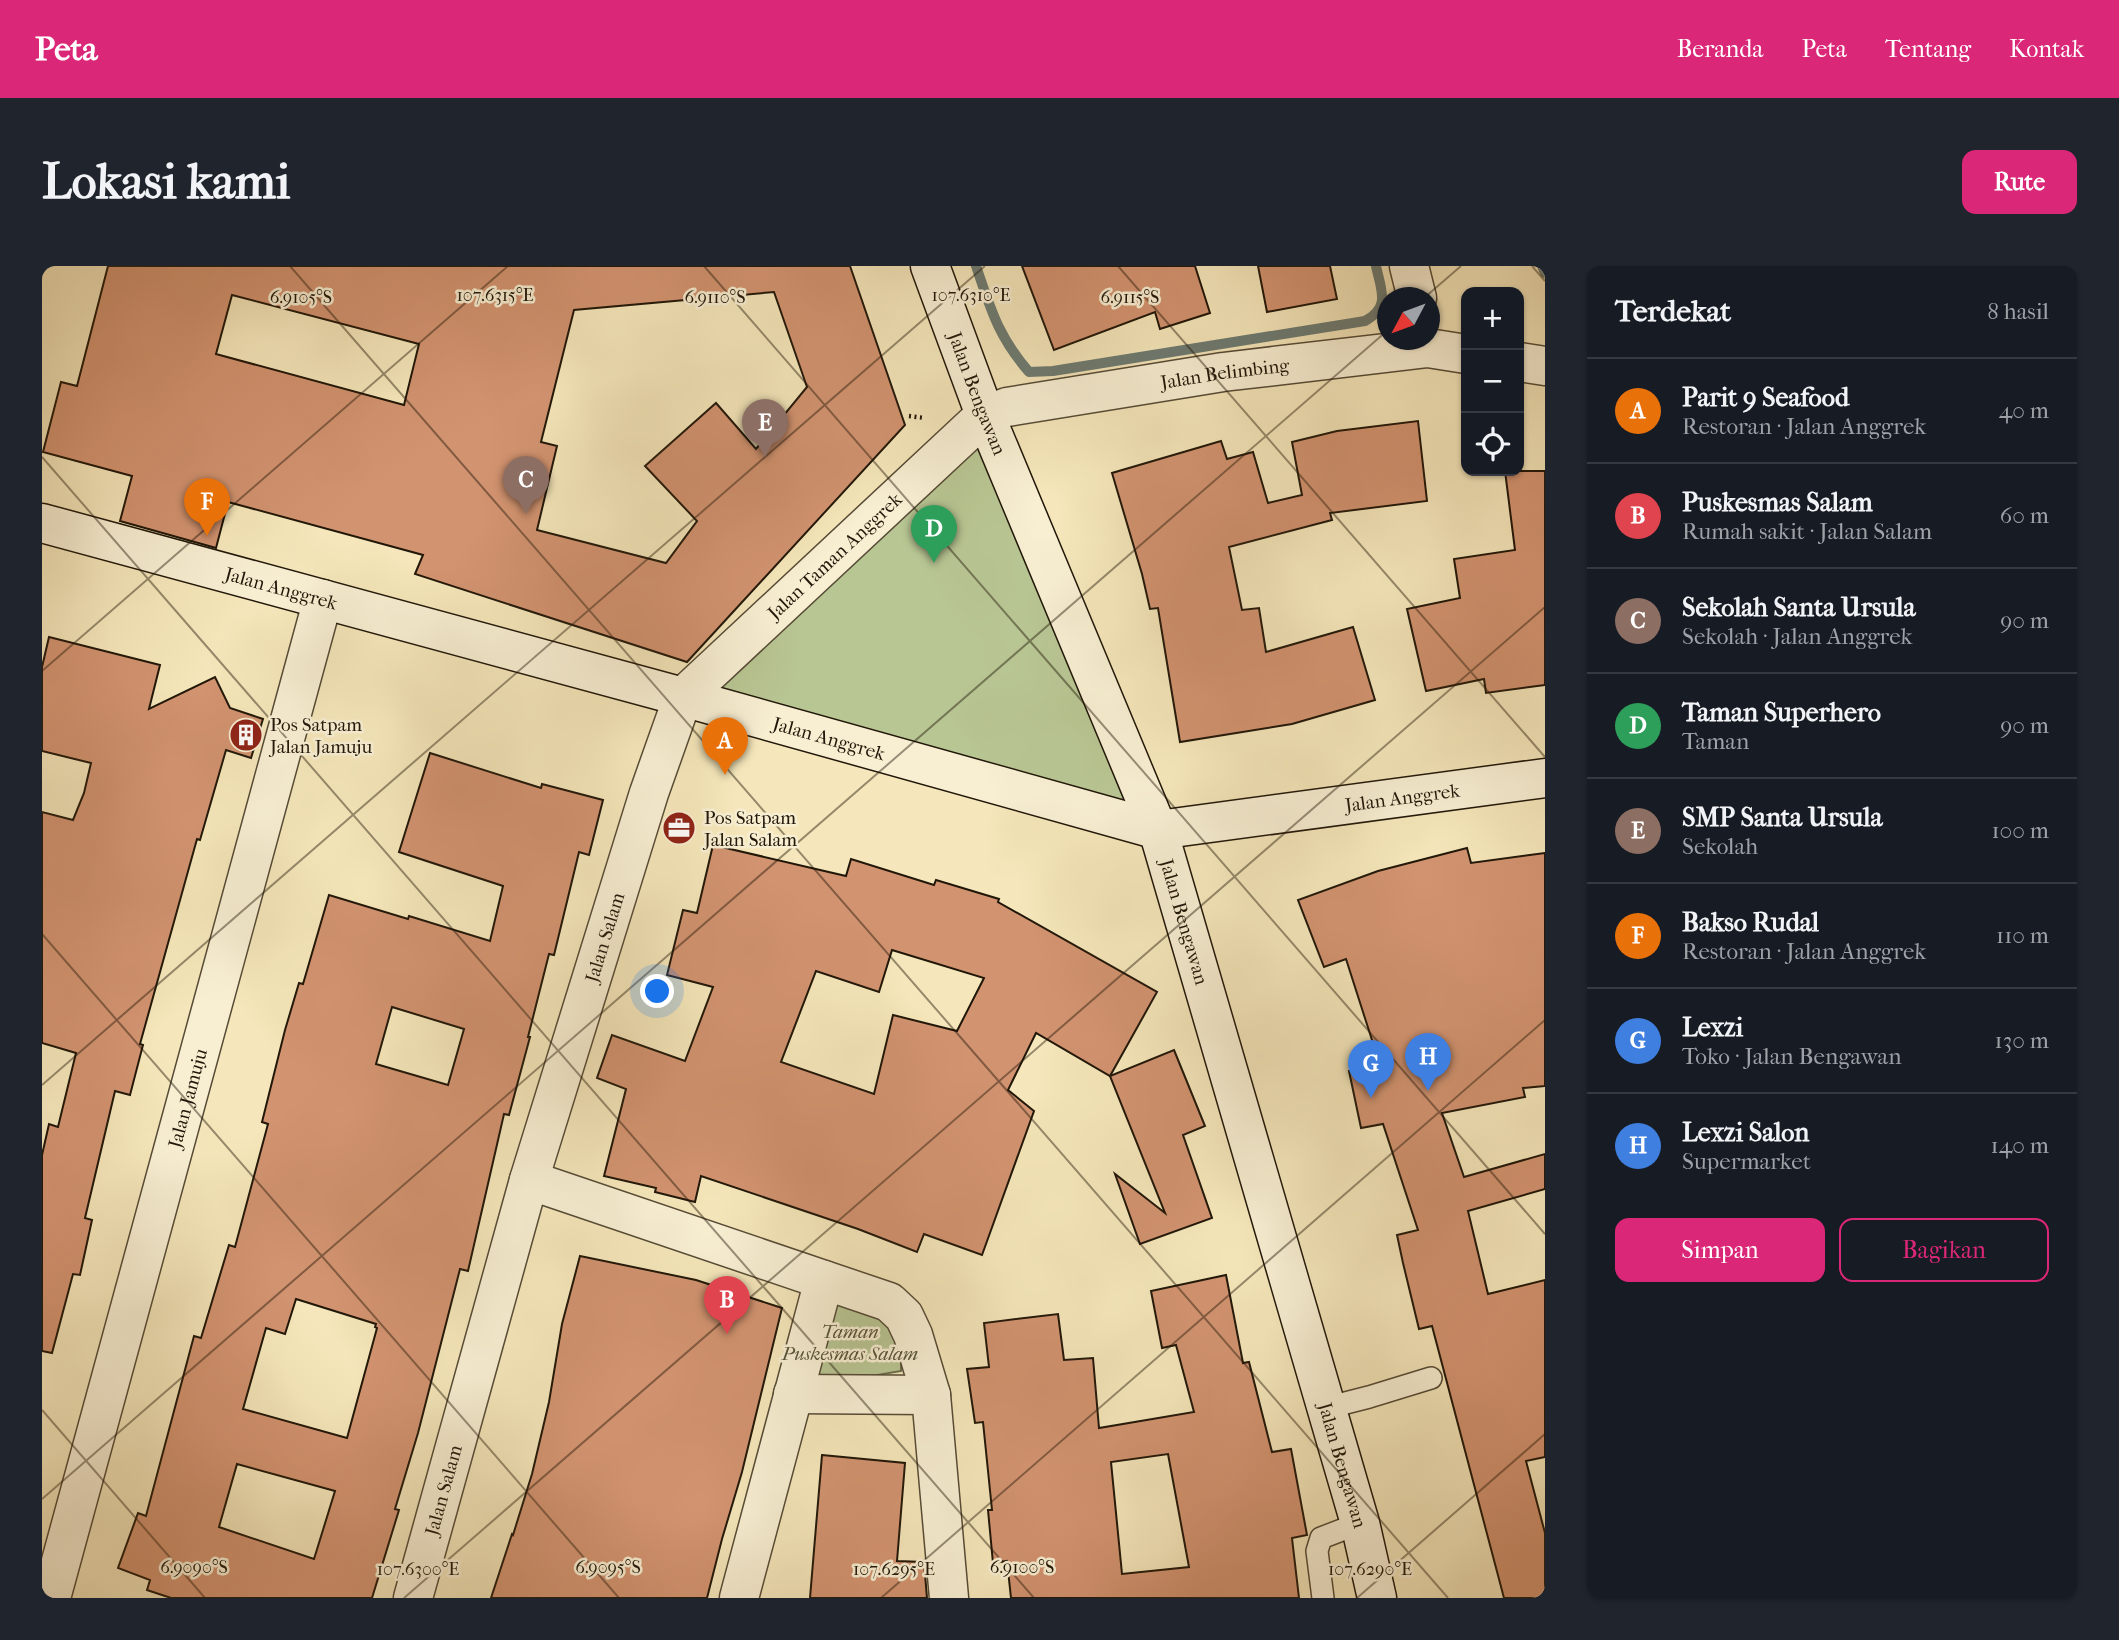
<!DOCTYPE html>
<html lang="id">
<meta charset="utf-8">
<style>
:root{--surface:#171b24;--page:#20242c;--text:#f1f3f6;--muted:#9ea1a6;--line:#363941;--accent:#db2777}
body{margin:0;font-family:"IM FELL French Canon",serif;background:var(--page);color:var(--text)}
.controls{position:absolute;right:21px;top:21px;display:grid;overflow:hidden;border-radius:14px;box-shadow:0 2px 5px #0004}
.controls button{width:63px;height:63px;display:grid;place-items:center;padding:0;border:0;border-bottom:2px solid var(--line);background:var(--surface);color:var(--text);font:35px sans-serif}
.compass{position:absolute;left:1335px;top:21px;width:63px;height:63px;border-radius:50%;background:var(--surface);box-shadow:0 2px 5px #0004;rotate:229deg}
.you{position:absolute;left:616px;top:726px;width:24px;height:24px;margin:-18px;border:5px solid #fff;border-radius:50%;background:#1a73e8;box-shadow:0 0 0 10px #1a73e833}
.badge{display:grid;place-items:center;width:46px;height:46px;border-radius:50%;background:var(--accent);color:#fff;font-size:23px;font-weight:700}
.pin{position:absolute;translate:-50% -58px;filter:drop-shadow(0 2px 4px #0008)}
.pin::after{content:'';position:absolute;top:37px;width:24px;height:21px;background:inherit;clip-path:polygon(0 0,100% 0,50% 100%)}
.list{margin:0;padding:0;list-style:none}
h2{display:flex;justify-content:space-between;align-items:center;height:91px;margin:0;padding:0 28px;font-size:30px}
h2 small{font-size:23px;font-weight:400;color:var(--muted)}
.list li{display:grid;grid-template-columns:46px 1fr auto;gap:21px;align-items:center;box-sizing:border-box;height:105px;padding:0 28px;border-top:2px solid var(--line)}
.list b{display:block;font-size:26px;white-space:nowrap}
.list p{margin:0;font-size:23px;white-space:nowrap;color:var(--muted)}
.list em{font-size:23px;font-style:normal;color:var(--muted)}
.actions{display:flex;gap:14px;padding:21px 28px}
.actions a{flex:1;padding:16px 0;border:2px solid var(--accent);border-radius:14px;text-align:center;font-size:24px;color:var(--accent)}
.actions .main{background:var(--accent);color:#fff}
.icon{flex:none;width:38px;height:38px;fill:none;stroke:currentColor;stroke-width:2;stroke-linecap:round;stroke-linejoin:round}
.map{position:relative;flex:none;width:1503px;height:1332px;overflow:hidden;border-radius:14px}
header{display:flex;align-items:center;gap:42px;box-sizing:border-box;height:98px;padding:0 35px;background:var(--accent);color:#fff}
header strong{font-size:33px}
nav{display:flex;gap:38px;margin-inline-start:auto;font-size:24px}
.intro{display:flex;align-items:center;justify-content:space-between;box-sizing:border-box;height:168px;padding:0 42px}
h1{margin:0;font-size:49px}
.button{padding:18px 32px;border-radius:14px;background:var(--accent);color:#fff;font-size:24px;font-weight:700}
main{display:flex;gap:42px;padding:0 42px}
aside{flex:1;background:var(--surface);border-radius:14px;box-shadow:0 2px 5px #0004}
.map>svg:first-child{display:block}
.green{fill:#b8c693;stroke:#6c6e4e;stroke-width:2}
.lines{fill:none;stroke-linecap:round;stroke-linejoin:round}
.stream{stroke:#6d7b72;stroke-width:10}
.building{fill:#d29370;stroke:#211709;stroke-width:2;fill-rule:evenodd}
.lane-casing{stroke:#564b36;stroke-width:24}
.street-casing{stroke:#564b36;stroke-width:41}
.secondary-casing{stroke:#211709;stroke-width:41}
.path{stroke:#211709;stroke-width:4.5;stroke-dasharray:2 3.5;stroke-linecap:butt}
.lane{stroke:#f8efd3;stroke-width:21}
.street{stroke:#f8efd3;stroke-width:38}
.secondary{stroke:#f8efd3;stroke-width:38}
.ticks{fill:none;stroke:#211709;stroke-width:2;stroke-opacity:0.45}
.labels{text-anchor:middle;stroke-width:5;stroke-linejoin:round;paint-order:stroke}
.street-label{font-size:19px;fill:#211709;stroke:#f8efd3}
.poi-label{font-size:19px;fill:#211709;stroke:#f8efd3;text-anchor:start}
.park-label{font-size:19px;font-style:italic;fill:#565439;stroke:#f8efd3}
.ticks-label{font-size:18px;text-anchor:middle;fill:#211709;stroke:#f8efd3;stroke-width:5;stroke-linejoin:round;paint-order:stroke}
</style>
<header>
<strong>Peta</strong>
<nav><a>Beranda</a><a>Peta</a><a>Tentang</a><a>Kontak</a></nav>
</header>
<div class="intro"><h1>Lokasi kami</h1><a class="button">Rute</a></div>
<main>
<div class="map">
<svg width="1503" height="1332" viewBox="0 0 1503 1332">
<rect width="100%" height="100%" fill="#f5e7bb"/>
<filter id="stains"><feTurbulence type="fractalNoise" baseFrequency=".00286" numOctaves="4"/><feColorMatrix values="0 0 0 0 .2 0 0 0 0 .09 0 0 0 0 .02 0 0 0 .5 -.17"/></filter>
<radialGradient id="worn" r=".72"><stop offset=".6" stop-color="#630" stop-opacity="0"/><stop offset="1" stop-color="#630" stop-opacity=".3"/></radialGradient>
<g class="green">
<path d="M 934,167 L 1090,552 L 662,426 Z"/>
<path d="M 783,1031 L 859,1050 L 859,1105 L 754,1123 Z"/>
</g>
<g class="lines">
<g class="stream">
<path d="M 934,0 C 949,44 956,70 987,106 L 1011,105 L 1323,55 C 1349,41 1339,24 1334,0"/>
<path d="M 1500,0 L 1503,7"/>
</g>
</g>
<g class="building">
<path d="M 66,0 L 808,0 L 863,159 L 645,396 L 373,308 L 381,289 L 186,236 L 174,282 L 78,255 L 90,210 L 1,186 L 19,116 L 35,120 ZM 732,26 L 765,121 L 714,183 L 674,137 L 603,200 L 655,255 L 624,297 L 495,264 L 515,180 L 499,176 L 532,44 ZM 190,29 L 377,78 L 362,139 L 174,88 Z"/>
<path d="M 980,0 L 1153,0 L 1168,47 L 1118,63 L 1113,46 L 1012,84 Z"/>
<path d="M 1216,0 L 1288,0 L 1295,33 L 1225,46 Z"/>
<path d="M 1376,155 L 1385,235 L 1288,247 L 1290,254 L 1187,281 L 1200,344 L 1217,342 L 1224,386 L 1311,361 L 1333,434 L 1250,458 L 1138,476 L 1116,342 L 1108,343 L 1100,308 L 1070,207 L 1179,175 L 1185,193 L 1211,186 L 1226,237 L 1260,229 L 1250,176 L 1295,165 Z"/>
<path d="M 1463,205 L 1503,205 L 1503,419 L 1444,427 L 1442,413 L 1384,425 L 1365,343 L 1418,332 L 1412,293 L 1473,284 Z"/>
<path d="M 7,371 L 118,399 L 107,443 L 173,411 L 188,442 L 221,453 L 209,492 L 184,484 L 158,574 L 155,573 L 98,778 L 101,779 L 88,829 L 73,825 L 43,952 L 50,954 L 38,1009 L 31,1008 L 10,1087 L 0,1085 L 0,889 L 7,858 L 16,861 L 34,787 L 0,777 L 0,546 L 31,554 L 42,527 L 49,497 L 0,485 L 0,401 Z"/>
<path d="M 388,487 L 499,522 L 500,518 L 561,534 L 547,589 L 537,586 L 512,689 L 507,688 L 486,771 L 488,771 L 467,849 L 462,848 L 426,1005 L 418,1003 L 376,1167 L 353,1243 L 357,1244 L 330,1332 L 129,1332 L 105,1324 L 108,1314 L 76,1302 L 96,1247 L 104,1250 L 152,1070 L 159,1072 L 187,979 L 193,981 L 226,858 L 220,856 L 243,764 L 257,717 L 261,718 L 287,629 L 366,653 L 367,650 L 448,675 L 461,620 L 357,586 ZM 350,741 L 422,763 L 406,819 L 334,798 ZM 254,1033 L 334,1058 L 333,1061 L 335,1062 L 305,1172 L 201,1143 L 224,1062 L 243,1068 ZM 195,1198 L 293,1225 L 272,1293 L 177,1261 Z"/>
<path d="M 671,579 L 804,610 L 809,593 L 892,619 L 894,614 L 957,633 L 956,636 L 1115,726 L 1068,810 L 994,767 L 966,824 L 992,845 L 940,989 L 882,968 L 875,986 L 816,963 L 659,910 L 653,936 L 613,926 L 614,922 L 562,910 L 584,823 L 555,812 L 570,769 L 643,795 L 671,721 L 625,709 L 641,644 L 655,647 ZM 850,684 L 942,712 L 915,765 L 851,749 L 832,828 L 739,796 L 774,705 L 837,726 Z"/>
<path d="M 1425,582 L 1429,597 L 1503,587 L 1503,820 L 1481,822 L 1483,831 L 1400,847 L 1422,911 L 1503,888 L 1503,923 L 1426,945 L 1446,1028 L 1503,1014 L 1503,1191 L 1484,1195 L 1503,1267 L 1503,1332 L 1462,1332 L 1390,1060 L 1377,1063 L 1361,997 L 1355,969 L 1376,964 L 1341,858 L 1319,862 L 1307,805 L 1338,799 L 1304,693 L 1282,701 L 1256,634 L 1336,605 Z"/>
<path d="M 1132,784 L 1163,860 L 1141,869 L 1170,952 L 1098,978 L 1073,908 L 1123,947 L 1068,810 Z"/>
<path d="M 538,990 L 654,1014 L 740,1042 L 700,1206 L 680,1273 L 665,1332 L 449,1332 L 470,1268 L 471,1269 L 490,1208 L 507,1136 L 520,1058 Z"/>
<path d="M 1184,1009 L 1201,1097 L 1207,1096 L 1230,1186 L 1249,1183 L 1265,1269 L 1250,1272 L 1257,1332 L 969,1332 L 965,1295 L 951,1297 L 946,1244 L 950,1244 L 941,1156 L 933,1157 L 925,1103 L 947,1101 L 942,1057 L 1016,1048 L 1022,1094 L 1051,1092 L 1057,1162 L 1152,1146 L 1134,1079 L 1120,1082 L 1109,1025 ZM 1126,1188 L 1147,1301 L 1080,1308 L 1069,1196 Z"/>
<path d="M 780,1189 L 863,1197 L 855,1295 L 882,1296 L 885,1332 L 768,1332 Z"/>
</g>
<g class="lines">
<defs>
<g id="lane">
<path d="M 1284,1142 L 1327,1131 L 1389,1112"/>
<path d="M 1281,1332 L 1275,1285 L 1279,1272 L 1318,1257"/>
</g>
<g id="street">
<path d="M 1367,0 L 1375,32"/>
<path d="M 1477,96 L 1503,100"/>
<path d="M 487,914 L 847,1036 L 862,1050 L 871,1069 L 889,1129 L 907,1332"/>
<path d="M 751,1128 L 889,1129"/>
<path id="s1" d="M 9,1332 L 281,333"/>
<path id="s2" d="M 371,1332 L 487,914 L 607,527 L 641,431 L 943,149 L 965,141 L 1181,106 L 1386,82 L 1424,88"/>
<path d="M 697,1332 L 782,1014"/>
</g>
<g id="secondary">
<path id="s3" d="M 888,0 L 943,149 L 1116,564 L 1318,1257 L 1335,1332"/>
<path id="s4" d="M 0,257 L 630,428 L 1116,564 L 1503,512"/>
</g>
</defs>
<use href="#lane" class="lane-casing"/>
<use href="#street" class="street-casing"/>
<use href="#secondary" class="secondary-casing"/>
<path class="path" d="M 867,150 L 883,152"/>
<use href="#lane" class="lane"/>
<use href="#street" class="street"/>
<use href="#secondary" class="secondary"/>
</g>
<path class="ticks" d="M 248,0 L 1406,1332M 662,0 L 1503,968M 1076,0 L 1503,491M 1490,0 L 1503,15M 1382,32 L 1419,0M 0,191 L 992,1332M 0,405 L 466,0M 0,668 L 577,1332M 0,819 L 943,0M 0,1144 L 163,1332M 0,1233 L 1346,64M 362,1332 L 1503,341M 839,1332 L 1503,754M 1315,1332 L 1503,1168"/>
<defs>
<symbol id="building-disc" viewBox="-11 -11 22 22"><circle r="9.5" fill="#8f2418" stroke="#f8efd3"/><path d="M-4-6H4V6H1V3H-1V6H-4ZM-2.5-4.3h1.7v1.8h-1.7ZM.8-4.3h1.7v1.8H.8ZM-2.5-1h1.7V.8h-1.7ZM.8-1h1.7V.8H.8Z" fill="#fff"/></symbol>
<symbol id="office-disc" viewBox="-11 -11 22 22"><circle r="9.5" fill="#8f2418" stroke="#f8efd3"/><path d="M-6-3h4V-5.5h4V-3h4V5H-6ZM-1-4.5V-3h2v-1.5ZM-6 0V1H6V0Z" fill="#fff"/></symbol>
</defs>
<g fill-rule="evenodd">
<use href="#building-disc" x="185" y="450" width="38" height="38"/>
<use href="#office-disc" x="618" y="543" width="38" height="38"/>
</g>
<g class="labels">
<g class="street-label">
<text dy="7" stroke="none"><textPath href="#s2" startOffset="1598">Jalan Belimbing</textPath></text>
<text dy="7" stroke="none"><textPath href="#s3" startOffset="136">Jalan Bengawan</textPath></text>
<text dy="7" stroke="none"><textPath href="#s2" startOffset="1148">Jalan Taman Anggrek</textPath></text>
<text dy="7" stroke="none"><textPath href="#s4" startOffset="248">Jalan Anggrek</textPath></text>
<text dy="7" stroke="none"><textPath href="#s4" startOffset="816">Jalan Anggrek</textPath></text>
<text dy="7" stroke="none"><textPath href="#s4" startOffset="1404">Jalan Anggrek</textPath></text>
<text dy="7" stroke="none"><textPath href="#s3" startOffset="704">Jalan Bengawan</textPath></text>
<text dy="7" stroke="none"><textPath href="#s2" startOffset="688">Jalan Salam</textPath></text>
<text dy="7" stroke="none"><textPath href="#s1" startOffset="518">Jalan Jamuju</textPath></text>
<text dy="7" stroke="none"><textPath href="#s3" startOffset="1270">Jalan Bengawan</textPath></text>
<text dy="7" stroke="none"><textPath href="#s2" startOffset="112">Jalan Salam</textPath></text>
</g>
<g class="poi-label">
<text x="228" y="465">Pos Satpam<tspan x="228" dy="22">Jalan Jamuju</tspan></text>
<text x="662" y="558">Pos Satpam<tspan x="662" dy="22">Jalan Salam</tspan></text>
</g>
<g class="park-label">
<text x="808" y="1072">Taman<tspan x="808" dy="22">Puskesmas Salam</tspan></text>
</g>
</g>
<g class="ticks-label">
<text x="453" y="35">107.6315°E</text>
<text x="929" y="35">107.6310°E</text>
<text x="259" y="37">6.9105°S</text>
<text x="673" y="37">6.9110°S</text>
<text x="1088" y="37">6.9115°S</text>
<text x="152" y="1307">6.9090°S</text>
<text x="566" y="1307">6.9095°S</text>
<text x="980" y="1307">6.9100°S</text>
<text x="376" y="1309">107.6300°E</text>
<text x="852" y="1309">107.6295°E</text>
<text x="1328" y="1309">107.6290°E</text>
</g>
<rect width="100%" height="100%" filter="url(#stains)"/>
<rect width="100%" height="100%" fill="url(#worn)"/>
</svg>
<div class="controls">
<button>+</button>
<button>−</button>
<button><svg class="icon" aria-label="locate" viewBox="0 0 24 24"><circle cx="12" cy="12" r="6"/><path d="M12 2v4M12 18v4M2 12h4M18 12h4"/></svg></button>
</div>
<svg class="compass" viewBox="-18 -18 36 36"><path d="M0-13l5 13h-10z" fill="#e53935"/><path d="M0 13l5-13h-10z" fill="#9ea1a6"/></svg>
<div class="you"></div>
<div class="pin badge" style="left:683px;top:509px;background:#e8710a">A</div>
<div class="pin badge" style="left:685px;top:1068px;background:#e0444e">B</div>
<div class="pin badge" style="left:484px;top:248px;background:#8d6e63">C</div>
<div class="pin badge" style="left:892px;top:297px;background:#2e9e5b">D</div>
<div class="pin badge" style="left:723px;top:191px;background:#8d6e63">E</div>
<div class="pin badge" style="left:165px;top:270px;background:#e8710a">F</div>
<div class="pin badge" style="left:1329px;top:832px;background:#3f7fe0">G</div>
<div class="pin badge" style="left:1386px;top:825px;background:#3f7fe0">H</div>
</div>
<aside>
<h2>Terdekat<small>8 hasil</small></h2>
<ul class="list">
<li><span class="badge" style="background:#e8710a">A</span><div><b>Parit 9 Seafood</b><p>Restoran · Jalan Anggrek</p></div><em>40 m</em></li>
<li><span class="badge" style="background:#e0444e">B</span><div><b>Puskesmas Salam</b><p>Rumah sakit · Jalan Salam</p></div><em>60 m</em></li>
<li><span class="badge" style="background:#8d6e63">C</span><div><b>Sekolah Santa Ursula</b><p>Sekolah · Jalan Anggrek</p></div><em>90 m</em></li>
<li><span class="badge" style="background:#2e9e5b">D</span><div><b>Taman Superhero</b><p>Taman</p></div><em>90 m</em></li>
<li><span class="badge" style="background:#8d6e63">E</span><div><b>SMP Santa Ursula</b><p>Sekolah</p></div><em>100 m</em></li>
<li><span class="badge" style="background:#e8710a">F</span><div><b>Bakso Rudal</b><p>Restoran · Jalan Anggrek</p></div><em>110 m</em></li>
<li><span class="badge" style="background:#3f7fe0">G</span><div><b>Lexzi</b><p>Toko · Jalan Bengawan</p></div><em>130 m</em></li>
<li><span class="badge" style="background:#3f7fe0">H</span><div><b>Lexzi Salon</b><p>Supermarket</p></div><em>140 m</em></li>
</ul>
<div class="actions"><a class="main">Simpan</a><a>Bagikan</a></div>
</aside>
</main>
